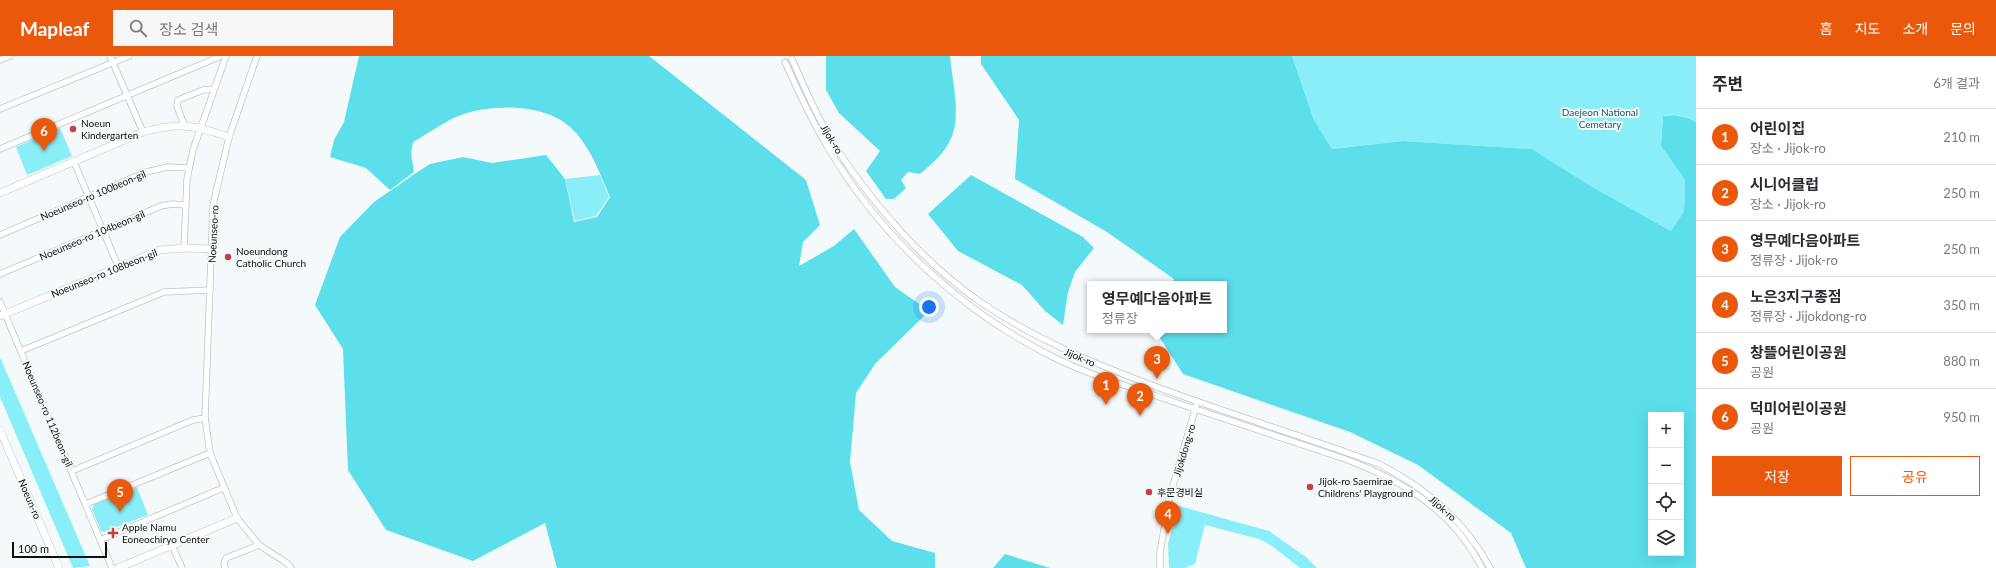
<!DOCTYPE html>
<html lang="ko">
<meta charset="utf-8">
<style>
:root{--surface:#fff;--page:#f7f7f7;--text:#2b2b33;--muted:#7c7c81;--line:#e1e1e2;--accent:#ea580c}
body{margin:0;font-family:Lato,"Noto Sans KR",sans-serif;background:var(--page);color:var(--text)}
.controls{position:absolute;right:12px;bottom:12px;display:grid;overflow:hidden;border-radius:0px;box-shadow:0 4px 16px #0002}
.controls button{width:36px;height:36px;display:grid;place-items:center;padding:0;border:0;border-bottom:1px solid var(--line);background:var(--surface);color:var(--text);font:20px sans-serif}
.scale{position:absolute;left:12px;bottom:10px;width:95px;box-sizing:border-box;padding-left:4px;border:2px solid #0e1010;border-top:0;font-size:11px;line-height:14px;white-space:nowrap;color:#0e1010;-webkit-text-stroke:3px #f4fafb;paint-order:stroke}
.you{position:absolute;left:929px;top:251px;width:14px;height:14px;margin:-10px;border:3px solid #fff;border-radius:50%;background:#1a73e8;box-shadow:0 0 0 6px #1a73e833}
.badge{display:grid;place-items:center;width:26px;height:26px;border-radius:50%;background:var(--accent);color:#fff;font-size:13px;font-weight:700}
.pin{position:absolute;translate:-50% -33px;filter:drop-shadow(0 1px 2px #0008)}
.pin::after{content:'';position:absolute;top:21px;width:14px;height:12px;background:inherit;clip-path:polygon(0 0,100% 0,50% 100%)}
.popup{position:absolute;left:1087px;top:225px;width:140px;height:52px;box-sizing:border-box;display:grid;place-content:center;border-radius:0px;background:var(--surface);filter:drop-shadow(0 1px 3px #0005);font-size:13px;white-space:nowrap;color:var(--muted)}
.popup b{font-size:15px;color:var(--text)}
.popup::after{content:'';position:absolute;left:50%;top:100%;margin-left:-8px;border:8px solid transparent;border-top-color:var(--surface)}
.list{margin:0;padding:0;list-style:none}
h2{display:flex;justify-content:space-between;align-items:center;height:52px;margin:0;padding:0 16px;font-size:17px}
h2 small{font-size:13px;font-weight:400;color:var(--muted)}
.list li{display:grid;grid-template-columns:26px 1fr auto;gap:12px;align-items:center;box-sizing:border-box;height:56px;padding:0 16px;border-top:1px solid var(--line)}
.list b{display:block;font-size:15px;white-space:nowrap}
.list p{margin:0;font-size:13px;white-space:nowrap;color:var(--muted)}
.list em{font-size:13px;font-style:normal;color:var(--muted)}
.actions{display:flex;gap:8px;padding:12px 16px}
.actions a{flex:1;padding:9px 0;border:1px solid var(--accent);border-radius:0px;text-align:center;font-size:14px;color:var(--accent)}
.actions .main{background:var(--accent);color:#fff}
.icon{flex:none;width:22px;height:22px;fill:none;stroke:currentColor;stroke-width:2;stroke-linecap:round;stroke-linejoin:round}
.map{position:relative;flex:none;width:1696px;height:512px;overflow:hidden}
header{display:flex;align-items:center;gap:24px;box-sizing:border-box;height:56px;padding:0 20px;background:var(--accent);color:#fff}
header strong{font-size:19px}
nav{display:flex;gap:22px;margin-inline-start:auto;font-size:14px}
.search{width:280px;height:36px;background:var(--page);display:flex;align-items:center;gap:10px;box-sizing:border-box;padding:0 14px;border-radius:0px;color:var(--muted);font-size:15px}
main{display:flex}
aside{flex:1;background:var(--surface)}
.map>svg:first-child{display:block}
.green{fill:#89eef8}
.forest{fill:#5cdeeb;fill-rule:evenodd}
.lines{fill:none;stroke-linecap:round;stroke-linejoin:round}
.minor-casing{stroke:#bec5c5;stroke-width:7}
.tertiary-casing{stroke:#bec5c5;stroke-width:8}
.minor{stroke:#fff;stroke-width:5.5}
.tertiary{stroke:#fff;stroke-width:7}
.poi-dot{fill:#cc3d3f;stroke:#f4fafb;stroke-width:1.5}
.labels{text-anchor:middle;stroke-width:4;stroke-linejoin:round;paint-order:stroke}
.park-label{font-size:10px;fill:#21595e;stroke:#f4fafb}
.poi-label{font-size:10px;fill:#0e1010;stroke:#f4fafb;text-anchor:start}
.street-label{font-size:10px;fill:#0e1010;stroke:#f4fafb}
</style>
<header>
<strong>Mapleaf</strong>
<div class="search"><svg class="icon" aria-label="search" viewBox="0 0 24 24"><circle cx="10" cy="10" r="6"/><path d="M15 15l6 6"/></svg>장소 검색</div>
<nav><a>홈</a><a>지도</a><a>소개</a><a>문의</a></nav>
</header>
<main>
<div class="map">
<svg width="1696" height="512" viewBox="0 0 1696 512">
<rect width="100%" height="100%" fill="#f4fafb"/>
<g class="green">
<path d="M 1292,0 L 1696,0 L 1696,66 C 1685,60 1675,57 1663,60 L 1661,90 L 1685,124 L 1684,155 L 1671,175 L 1589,129 L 1532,93 L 1403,85 L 1332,93 L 1314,64 Z"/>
<path d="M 60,72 L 72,100 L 27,119 L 16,91 Z"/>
<path d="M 600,119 L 609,141 L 596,160 L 575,165 L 565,123 Z"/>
<path d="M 0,301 L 90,510 L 73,512 L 0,341 Z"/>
<path d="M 137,431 L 148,459 L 104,476 L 101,475 L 92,453 L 94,448 Z"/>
<path d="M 1179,450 L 1269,475 L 1306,501 L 1317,512 L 1300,512 L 1272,490 L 1259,483 L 1205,469 L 1195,508 L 1185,512 L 1169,512 L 1168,488 Z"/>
</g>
<g class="forest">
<path d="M 359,0 L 649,0 L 806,124 L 820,169 L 803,186 L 799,210 L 834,190 L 854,173 L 895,231 L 929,255 L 875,308 L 856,337 L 850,406 L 859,454 L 892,485 L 935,497 L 935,512 L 557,512 L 545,467 L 473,505 L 386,474 L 348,414 L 343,293 L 315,249 L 340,181 L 374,146 L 416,117 L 430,108 L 463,101 L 492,107 L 546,99 L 565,123 L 574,166 L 597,161 L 610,141 C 601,120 592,95 576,77 C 551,47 495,47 461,59 C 446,64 428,78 413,86 L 411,97 L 414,116 L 390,134 L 366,112 L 330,101 L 334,84 L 344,66 Z"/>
<path d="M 826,0 L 950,0 C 952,23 961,59 952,80 C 946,96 932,108 920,118 L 908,116 L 901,124 L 906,132 L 894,143 L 886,143 L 866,115 L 880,95 L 839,57 L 826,34 Z"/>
<path d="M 981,0 L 1292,0 L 1314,64 L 1332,93 L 1403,85 L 1532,93 L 1589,129 L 1671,175 L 1684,155 L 1685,124 L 1661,90 L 1663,60 C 1676,58 1685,60 1696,66 L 1696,512 L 1526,512 L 1511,477 L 1418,409 L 1350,376 L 1183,318 L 1155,274 L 1224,274 L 1224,228 L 1171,228 L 1174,223 L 1107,176 L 1015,123 L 1019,64 L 981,8 ZM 1651,359 L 1681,359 L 1681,497 L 1651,497 Z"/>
<path d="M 971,119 L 1083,181 L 1094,192 L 1075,216 L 1068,236 L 1063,269 L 1045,255 L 1022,229 L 958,195 L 928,158 Z"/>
<path d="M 1005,498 L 1050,512 L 993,512 Z"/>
</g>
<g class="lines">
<defs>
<g id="minor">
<path d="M 110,0 L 143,76"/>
<path d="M 257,0 L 229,81 L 213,149 L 205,362 L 210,397 L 237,462 L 259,489 L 287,507 L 291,512"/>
<path d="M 792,3 C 805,33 818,63 835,90 C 872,147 923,206 979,245 C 1034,283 1095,308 1157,331 C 1230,358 1305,381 1379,408 C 1426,432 1465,464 1490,512"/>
<path d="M 0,4 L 10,0"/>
<path d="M 785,6 C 798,35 811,63 827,90 C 879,179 960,255 1053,301 C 1091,320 1134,332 1174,346 C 1231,365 1288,384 1345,403 C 1404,425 1453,455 1482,512"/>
<path d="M 0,53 L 129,0"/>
<path d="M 184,69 L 177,50 L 178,44 L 203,34 L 214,33"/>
<path d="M 0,93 L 221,0"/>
<path d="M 74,106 L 118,210"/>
<path d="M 0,179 L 146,116 L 168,111 L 189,112"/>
<path d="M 184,192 L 187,123 L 193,94 L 226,0"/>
<path d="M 0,218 L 161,150 L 172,148 L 185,149"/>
<path d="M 0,246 L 112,512"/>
<path d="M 21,295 L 164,236 L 210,234"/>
<path d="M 72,415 L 193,364 L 205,362"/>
<path d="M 1160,437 L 1170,440"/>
<path d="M 86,448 L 210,397"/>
<path d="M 100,484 L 223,432"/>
<path d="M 172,489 L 182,512"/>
<path d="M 225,512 L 224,507 L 226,502 L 259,489"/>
<path d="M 1160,512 L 1160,496 L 1170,440 L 1196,350"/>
</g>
<g id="tertiary">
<path d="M 0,137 L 143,76 C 180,66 193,69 229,81"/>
<path d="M 0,260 L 160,194 L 184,192 L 212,193"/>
<path d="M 0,374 L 59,512"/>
<path d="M 118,512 L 237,462"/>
</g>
</defs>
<use href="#minor" class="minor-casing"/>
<use href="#tertiary" class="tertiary-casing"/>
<use href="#minor" class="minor"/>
<use href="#tertiary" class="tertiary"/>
</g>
<g class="poi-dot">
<circle cx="73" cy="73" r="4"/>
<circle cx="228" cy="201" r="4"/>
<circle cx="1310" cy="431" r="4"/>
<circle cx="1149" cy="436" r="4"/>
<path d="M111 471h4v4h4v4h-4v4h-4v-4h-4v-4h4z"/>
</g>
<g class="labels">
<g class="park-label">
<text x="1600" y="60">Daejeon National<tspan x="1600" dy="12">Cemetary</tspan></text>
</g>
<g class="poi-label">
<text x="81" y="71">Noeun<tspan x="81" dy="12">Kindergarten</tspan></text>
<text x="236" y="199">Noeundong<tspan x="236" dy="12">Catholic Church</tspan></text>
<text x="1318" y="429">Jijok-ro Saemirae<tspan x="1318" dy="12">Childrens' Playground</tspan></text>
<text x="1157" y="440">후문경비실</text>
<text x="122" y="475">Apple Namu<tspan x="122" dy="12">Eoneochiryo Center</tspan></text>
</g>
<g class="street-label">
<text transform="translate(832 83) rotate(59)" y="4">Jijok-ro</text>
<text transform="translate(93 139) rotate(-23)" y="4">Noeunseo-ro 100beon-gil</text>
<text transform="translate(213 178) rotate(-87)" y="4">Noeunseo-ro</text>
<text transform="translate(92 179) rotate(-23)" y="4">Noeunseo-ro 104beon-gil</text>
<text transform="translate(104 217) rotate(-22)" y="4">Noeunseo-ro 108beon-gil</text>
<text transform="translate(1080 301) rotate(23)" y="4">Jijok-ro</text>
<text transform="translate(48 358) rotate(67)" y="4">Noeunseo-ro 112beon-gil</text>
<text transform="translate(1184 394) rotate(-73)" y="4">Jijokdong-ro</text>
<text transform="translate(30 443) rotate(67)" y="4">Noeun-ro</text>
<text transform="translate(1443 452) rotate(42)" y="4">Jijok-ro</text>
</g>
</g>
</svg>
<div class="controls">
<button>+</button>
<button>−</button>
<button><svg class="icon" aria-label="locate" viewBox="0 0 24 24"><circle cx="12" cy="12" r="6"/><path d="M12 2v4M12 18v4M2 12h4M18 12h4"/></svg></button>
<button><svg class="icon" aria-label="layers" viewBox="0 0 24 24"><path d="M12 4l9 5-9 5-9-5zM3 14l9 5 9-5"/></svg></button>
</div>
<div class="scale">100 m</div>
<div class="you"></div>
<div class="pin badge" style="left:1106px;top:349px">1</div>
<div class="pin badge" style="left:1140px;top:360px">2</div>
<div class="pin badge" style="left:1157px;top:323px">3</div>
<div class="popup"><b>영무예다음아파트</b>정류장</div>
<div class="pin badge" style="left:1168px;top:478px">4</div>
<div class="pin badge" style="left:120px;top:456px">5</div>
<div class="pin badge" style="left:44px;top:95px">6</div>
</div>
<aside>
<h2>주변<small>6개 결과</small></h2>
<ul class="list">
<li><span class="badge">1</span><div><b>어린이집</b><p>장소 · Jijok-ro</p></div><em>210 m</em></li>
<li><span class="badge">2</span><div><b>시니어클럽</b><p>장소 · Jijok-ro</p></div><em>250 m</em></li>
<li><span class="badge">3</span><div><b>영무예다음아파트</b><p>정류장 · Jijok-ro</p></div><em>250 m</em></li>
<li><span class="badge">4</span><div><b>노은3지구종점</b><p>정류장 · Jijokdong-ro</p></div><em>350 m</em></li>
<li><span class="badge">5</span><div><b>창뜰어린이공원</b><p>공원</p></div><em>880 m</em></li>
<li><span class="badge">6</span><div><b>덕미어린이공원</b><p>공원</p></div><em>950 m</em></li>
</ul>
<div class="actions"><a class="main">저장</a><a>공유</a></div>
</aside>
</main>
